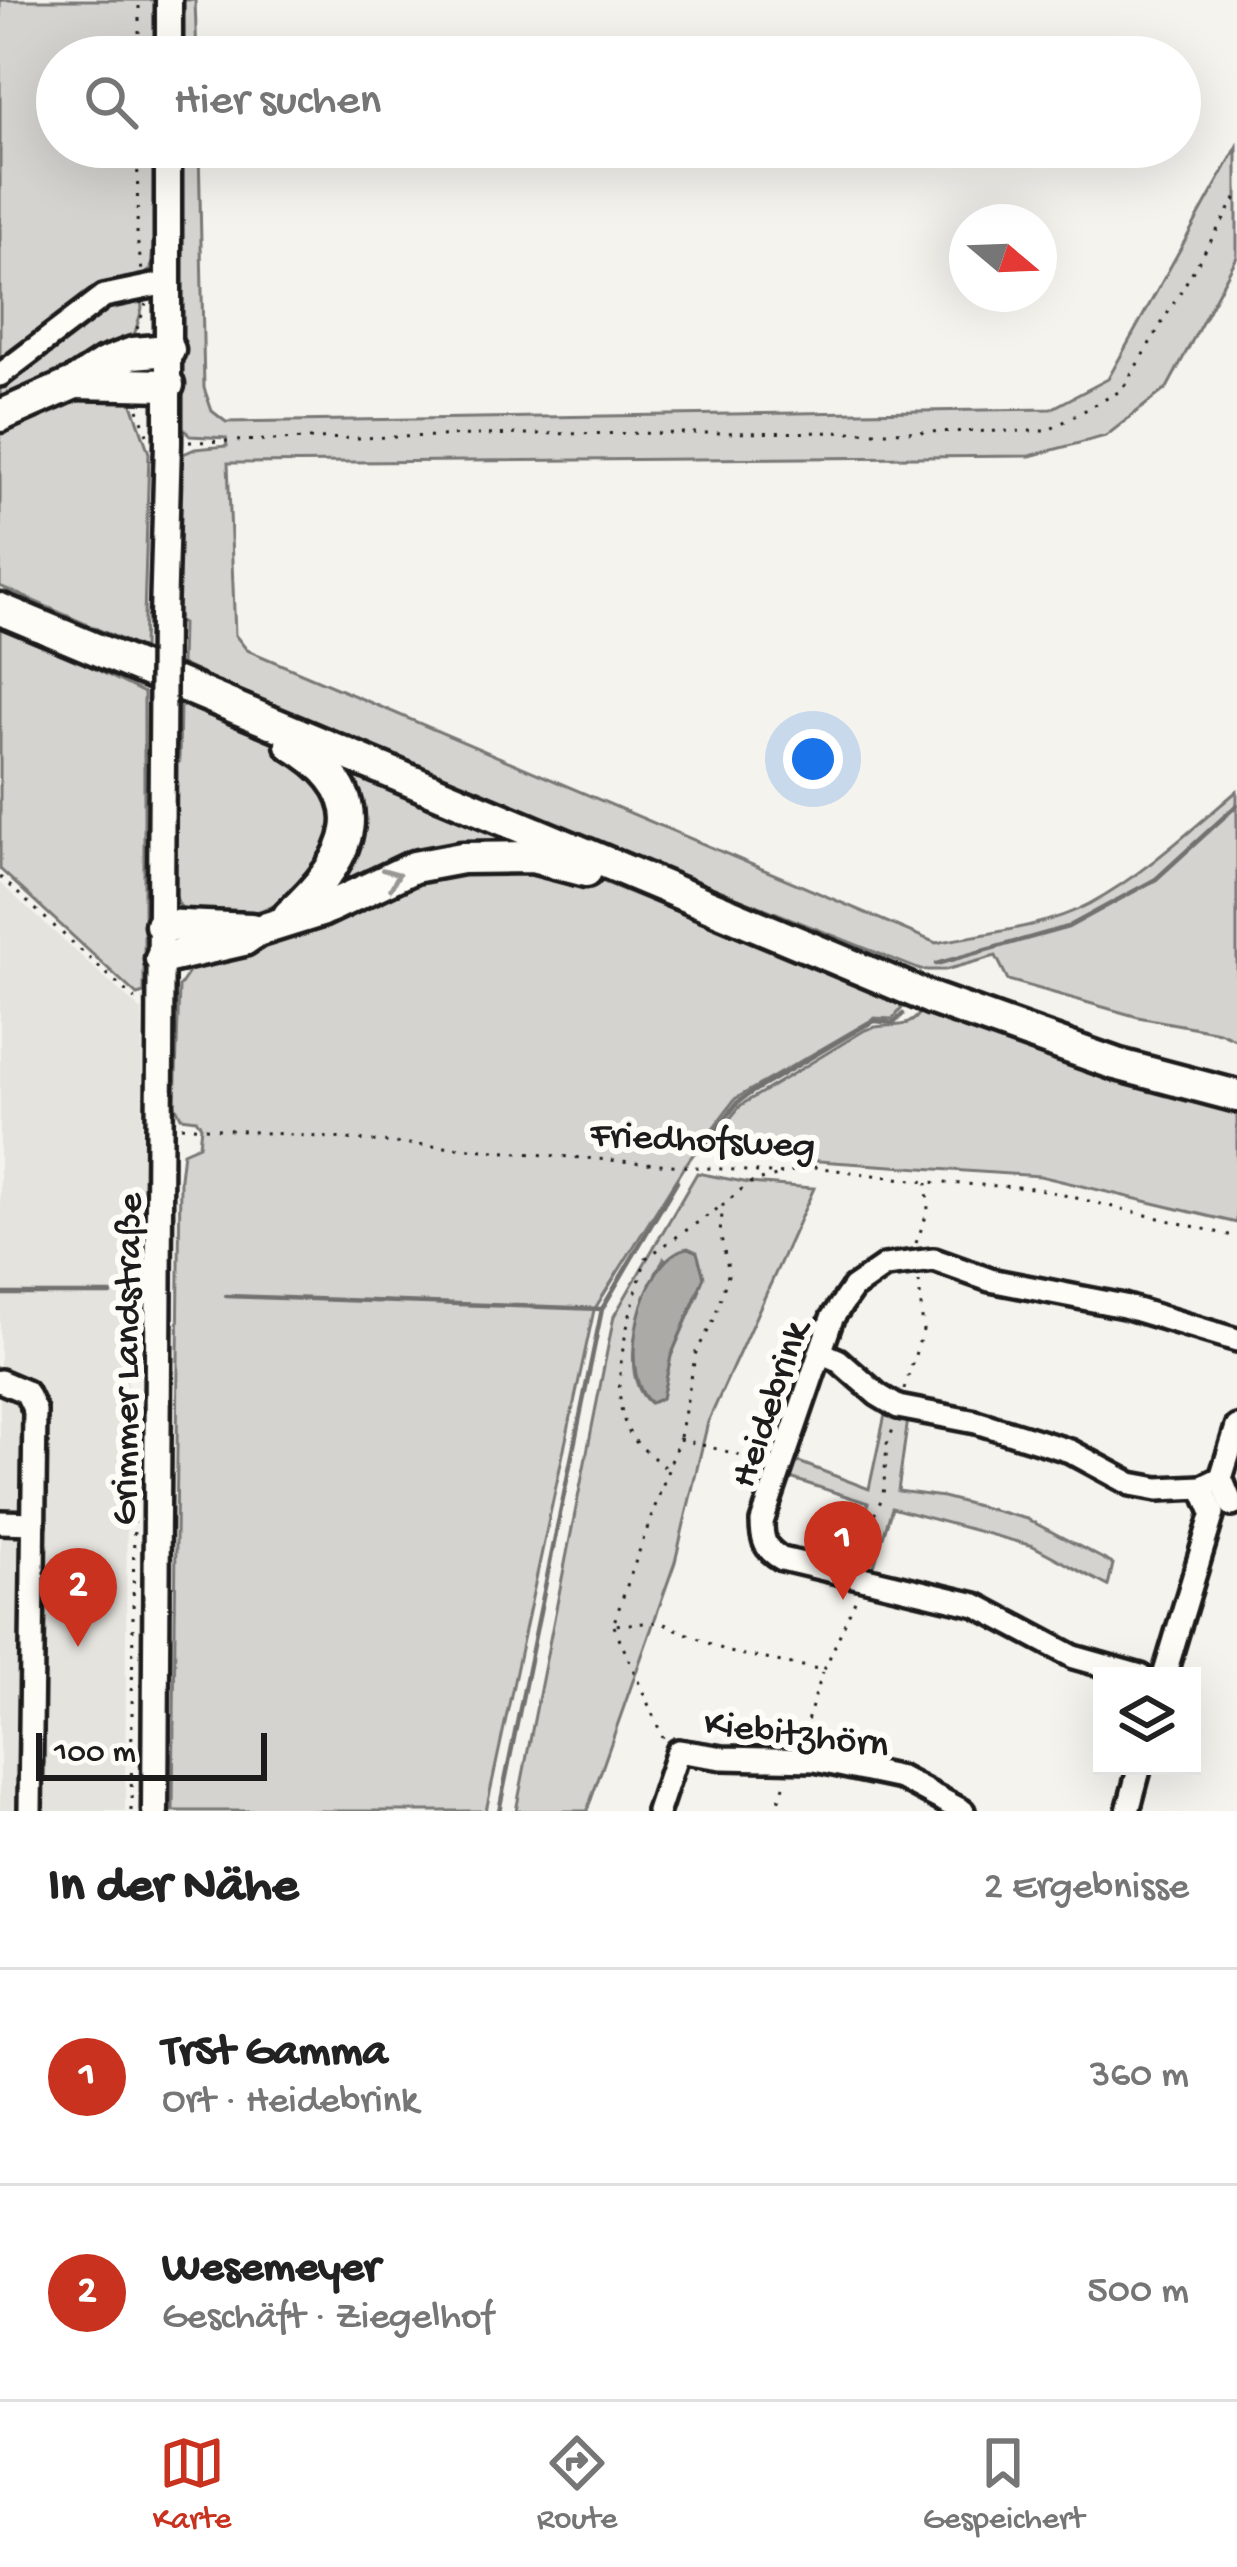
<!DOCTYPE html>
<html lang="de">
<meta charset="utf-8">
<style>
:root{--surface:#fff;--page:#f2f2f2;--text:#222;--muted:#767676;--line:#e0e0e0;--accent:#c8321e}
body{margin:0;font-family:"Gochi Hand",sans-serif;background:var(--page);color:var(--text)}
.controls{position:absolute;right:36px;bottom:36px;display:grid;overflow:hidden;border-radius:0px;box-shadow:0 12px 48px #0002}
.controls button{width:108px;height:108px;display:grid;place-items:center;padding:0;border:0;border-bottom:3px solid var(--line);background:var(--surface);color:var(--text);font:60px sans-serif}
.compass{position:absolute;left:949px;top:204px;width:108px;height:108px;border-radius:50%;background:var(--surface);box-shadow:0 12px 48px #0002;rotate:109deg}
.scale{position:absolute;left:36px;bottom:30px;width:231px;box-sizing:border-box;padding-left:12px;border:6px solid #1c1c1c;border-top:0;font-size:33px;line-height:42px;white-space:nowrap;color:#1c1c1c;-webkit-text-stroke:9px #fdfcf7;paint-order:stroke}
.you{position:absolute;left:813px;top:759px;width:42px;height:42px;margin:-30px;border:9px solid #fff;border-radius:50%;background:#1a73e8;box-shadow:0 0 0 18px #1a73e833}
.badge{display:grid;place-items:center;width:78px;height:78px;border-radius:50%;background:var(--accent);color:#fff;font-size:39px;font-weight:700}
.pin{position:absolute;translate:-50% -99px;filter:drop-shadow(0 3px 6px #0008)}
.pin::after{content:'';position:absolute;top:63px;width:42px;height:36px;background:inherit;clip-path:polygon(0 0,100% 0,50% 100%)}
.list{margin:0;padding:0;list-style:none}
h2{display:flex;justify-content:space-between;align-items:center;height:156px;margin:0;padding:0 48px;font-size:51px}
h2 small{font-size:39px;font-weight:400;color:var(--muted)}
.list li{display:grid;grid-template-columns:78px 1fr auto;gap:36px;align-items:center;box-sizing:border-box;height:216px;padding:0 48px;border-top:3px solid var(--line)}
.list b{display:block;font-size:45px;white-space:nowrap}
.list p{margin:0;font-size:39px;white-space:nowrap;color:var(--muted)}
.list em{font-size:39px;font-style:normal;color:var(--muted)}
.icon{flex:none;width:66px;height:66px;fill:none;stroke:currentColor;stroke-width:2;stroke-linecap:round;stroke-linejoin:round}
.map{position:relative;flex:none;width:1237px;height:1811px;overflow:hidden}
.search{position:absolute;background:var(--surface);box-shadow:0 12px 48px #0002;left:36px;right:36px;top:36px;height:132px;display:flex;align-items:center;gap:30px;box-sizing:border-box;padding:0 42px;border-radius:66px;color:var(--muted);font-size:45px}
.sheet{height:588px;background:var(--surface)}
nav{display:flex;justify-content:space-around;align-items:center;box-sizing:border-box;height:168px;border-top:3px solid var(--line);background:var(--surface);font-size:33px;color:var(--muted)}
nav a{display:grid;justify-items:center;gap:6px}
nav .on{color:var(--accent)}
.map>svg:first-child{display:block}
.built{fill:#e4e3de}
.green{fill:#d4d3cf;stroke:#787876;stroke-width:3;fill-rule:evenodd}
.water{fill:#abaaa6;stroke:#72716f;stroke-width:3}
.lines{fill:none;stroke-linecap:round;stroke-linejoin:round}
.stream{stroke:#72716f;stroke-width:4.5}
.minor-casing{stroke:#1c1c1c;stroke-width:30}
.major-casing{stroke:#1c1c1c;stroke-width:33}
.highway-casing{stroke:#1c1c1c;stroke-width:39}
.path{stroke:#1c1c1c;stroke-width:3;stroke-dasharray:3 9;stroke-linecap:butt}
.minor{stroke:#fdfcf7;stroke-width:21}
.major{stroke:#fdfcf7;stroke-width:24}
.highway{stroke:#fdfcf7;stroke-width:30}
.major-bridge-casing{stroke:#1c1c1c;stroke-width:33;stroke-linecap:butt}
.major-bridge{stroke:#fdfcf7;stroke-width:24}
.oneway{stroke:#989794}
.labels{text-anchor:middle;stroke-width:12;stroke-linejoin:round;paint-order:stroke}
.street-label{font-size:39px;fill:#1c1c1c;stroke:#fdfcf7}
</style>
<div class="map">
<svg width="1237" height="1811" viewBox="0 0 1237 1811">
<rect width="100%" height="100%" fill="#f4f3ee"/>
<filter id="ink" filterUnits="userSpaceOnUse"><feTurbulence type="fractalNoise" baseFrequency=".00833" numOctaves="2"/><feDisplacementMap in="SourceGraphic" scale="24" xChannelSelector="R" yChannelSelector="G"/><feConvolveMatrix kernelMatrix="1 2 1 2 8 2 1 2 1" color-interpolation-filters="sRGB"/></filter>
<g filter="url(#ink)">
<path class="built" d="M 0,883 L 142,1011 L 143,1196 L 132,1237 L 128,1311 L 125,1811 L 0,1811 Z"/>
<g class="green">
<path d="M 0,0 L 163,0 L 162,57 L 57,57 L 57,147 L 161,147 L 151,270 L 0,362 Z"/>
<path d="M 177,0 L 195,0 L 197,57 L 177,57 Z"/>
<path d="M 176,147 L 199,147 L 204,388 L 212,411 L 226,422 L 1051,409 L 1108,379 L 1237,147 L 1237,257 L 1167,388 L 1106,436 L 1030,456 L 228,463 L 235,635 L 247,650 L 936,943 C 985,933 1044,928 1089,904 C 1144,874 1190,831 1237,791 L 1237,1040 L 1219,1032 L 1138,1017 L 1008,980 L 996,956 L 945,970 L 920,970 L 359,747 L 181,664 L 182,624 L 175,620 L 179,456 L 195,449 L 227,446 L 226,438 L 190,436 L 177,421 Z"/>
<path d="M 141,298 L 142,309 L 131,346 L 0,403 L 0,379 L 89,310 Z"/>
<path d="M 128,392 L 149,453 L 143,649 L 0,586 L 0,433 L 82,394 Z"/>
<path d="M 0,622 L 144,693 L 144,993 L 137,995 L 0,869 Z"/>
<path d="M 180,701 L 299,754 L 325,778 L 340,838 C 300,885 279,921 211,916 C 198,915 184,916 178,902 C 167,875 174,794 174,761 L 179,762 Z"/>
<path d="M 330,762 L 542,846 L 330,898 L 335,882 Z"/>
<path d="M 479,864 L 589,876 L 819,969 L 908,1001 L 893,1019 L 875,1018 L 735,1099 L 683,1168 L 594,1310 L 486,1811 L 173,1811 L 180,1178 L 183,1152 L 199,1145 L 201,1126 L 196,1119 L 181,1117 L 175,1105 L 179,987 L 196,962 L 391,883 Z"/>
<path d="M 923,1008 L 1237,1106 L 1237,1223 L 1040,1176 L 702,1153 L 741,1105 L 865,1030 C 888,1020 909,1035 923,1008 Z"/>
<path d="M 697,1173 L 749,1183 L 814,1188 L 708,1422 L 675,1562 L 587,1811 L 516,1811 L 614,1316 ZM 664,1258 L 700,1290 L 671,1356 L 662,1398 L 650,1403 C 614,1372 645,1292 664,1258 Z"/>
<path d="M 886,1410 L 908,1419 L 898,1491 L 943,1497 L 1027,1519 L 1113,1564 L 1108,1586 L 1033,1546 L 892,1508 L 871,1575 L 845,1567 L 868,1503 L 784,1476 L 791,1459 L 869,1489 Z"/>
</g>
<path class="water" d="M 688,1248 L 697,1252 L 704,1277 L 671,1356 L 662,1398 L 651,1403 C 615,1374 641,1256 688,1248 Z"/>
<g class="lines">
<g class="stream">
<path d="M 936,964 L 1068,927 L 1156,879 L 1237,805"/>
<path d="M 702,1148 L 738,1102 L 754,1091 L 864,1026 L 875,1021 L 894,1023 L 903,1014"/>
<path d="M 0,1294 L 111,1294"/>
<path d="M 226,1296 L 602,1309"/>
<path d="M 499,1811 L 602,1309 L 677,1181"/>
</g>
<defs>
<g id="minor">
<path d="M 0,375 L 104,296 L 167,283"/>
<path d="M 822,1353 L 838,1360 L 878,1395 L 898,1407 L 976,1422 L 1070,1451 L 1131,1484 L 1158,1489 L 1202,1487"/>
<path d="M 0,1381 L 26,1392 L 35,1411 L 30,1811"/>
<path d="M 1232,1505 L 1221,1478 L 1237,1427"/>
<path d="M 0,1522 L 34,1523"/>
<path d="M 1141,1676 L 1074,1657 L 976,1605 L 782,1559 C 765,1549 762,1541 762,1522 L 832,1318 L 853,1288 L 885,1266 L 934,1260 L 990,1280 L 1124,1306 L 1237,1340"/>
<path d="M 1164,1676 L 1213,1513 L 1202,1487 L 1221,1478"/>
<path d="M 658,1811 L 678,1751 L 723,1758 L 815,1760 L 901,1778 L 963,1811"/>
<path d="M 1128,1811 L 1140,1766"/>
</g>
<g id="major">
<path d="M 169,57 L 169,0"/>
<path d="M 163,616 L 168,443 L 168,147"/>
<path d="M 155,1811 L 162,755"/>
</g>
<g id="highway">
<path d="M 75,383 L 168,385"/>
<path d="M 0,416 L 75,383 L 104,364 L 133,353 L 169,350"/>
<path d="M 0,609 L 930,998 L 1116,1064 L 1237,1096"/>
<path d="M 289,915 C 352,858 381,797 291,744"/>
<path d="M 161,925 L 251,929"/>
<path d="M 161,959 L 244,940 L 257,931 L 321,911 L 414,867 L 462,858 L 532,857 L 586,871"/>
</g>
</defs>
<use href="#minor" class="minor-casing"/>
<use href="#major" class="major-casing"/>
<use href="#highway" class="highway-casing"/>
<g class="path">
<path d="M 139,57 L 139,0"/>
<path d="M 138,147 L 137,238 L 142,271"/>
<path d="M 137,329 L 146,304"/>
<path d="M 138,409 L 147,434"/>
<path d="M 189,442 L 521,434 L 1047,431 L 1122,390 L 1237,197"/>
<path d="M 0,877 L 138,1002"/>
<path d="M 181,1126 L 784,1174 L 806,1166 L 927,1182 L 1035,1188 L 1237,1237"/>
<path d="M 916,1243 L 928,1211 L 927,1183"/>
<path d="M 904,1389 L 923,1330 L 919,1282"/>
<path d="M 680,1437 L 696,1352 L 713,1322 L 729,1272 L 720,1233 L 723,1205 L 749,1183 L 780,1175"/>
<path d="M 763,1461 L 679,1439 L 613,1625 L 660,1622 L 729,1652 L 824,1670 L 857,1596"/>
<path d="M 664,1467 C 654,1457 637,1446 630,1434 C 604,1390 633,1303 646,1258 L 723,1205"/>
<path d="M 854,1558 L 883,1496 L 887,1444 L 894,1427"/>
<path d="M 614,1626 L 663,1738"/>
<path d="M 800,1743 L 823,1672"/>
<path d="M 131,1811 L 137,1230"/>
<path d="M 774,1811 L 787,1779"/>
</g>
<use href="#minor" class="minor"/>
<use href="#major" class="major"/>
<use href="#highway" class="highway"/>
<defs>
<path id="major-bridge" d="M 162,755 L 163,616"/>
</defs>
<use href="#major-bridge" class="major-bridge-casing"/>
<use href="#major-bridge" class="major-bridge"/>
</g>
<defs><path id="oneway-chevron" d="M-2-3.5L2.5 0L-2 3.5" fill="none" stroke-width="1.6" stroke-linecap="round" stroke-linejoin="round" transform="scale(3)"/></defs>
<use class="oneway" href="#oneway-chevron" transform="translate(392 877) rotate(-23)"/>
</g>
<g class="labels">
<g class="street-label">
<text transform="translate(703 1136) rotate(3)" y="14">Friedhofsweg</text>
<text transform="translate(123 1359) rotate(-89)" y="14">Grimmer Landstraße</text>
<text transform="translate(766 1403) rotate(-71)" y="14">Heidebrink</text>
<text transform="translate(797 1730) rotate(7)" y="14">Kiebitzhörn</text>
</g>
</g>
</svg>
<div class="controls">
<button><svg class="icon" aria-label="layers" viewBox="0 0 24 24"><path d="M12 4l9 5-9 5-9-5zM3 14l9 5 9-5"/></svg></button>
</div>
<svg class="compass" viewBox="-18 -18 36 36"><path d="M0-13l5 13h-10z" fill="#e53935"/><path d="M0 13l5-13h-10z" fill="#767676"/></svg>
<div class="scale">100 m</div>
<div class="you"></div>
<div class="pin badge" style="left:843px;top:1600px">1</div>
<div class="pin badge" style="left:78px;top:1647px">2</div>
<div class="search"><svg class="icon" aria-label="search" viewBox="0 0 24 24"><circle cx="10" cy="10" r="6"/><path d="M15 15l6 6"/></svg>Hier suchen</div>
</div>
<section class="sheet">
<h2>In der Nähe<small>2 Ergebnisse</small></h2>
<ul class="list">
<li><span class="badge">1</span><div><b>TrSt Gamma</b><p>Ort · Heidebrink</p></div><em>360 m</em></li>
<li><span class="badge">2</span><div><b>Wesemeyer</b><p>Geschäft · Ziegelhof</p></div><em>500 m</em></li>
</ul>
</section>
<nav>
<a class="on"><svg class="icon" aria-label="map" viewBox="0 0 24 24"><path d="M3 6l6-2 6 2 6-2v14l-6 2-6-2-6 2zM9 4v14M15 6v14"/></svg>Karte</a>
<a><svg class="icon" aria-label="directions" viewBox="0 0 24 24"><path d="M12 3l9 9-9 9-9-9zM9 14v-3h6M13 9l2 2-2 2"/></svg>Route</a>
<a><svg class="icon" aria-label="saved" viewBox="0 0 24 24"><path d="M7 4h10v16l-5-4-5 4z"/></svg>Gespeichert</a>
</nav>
